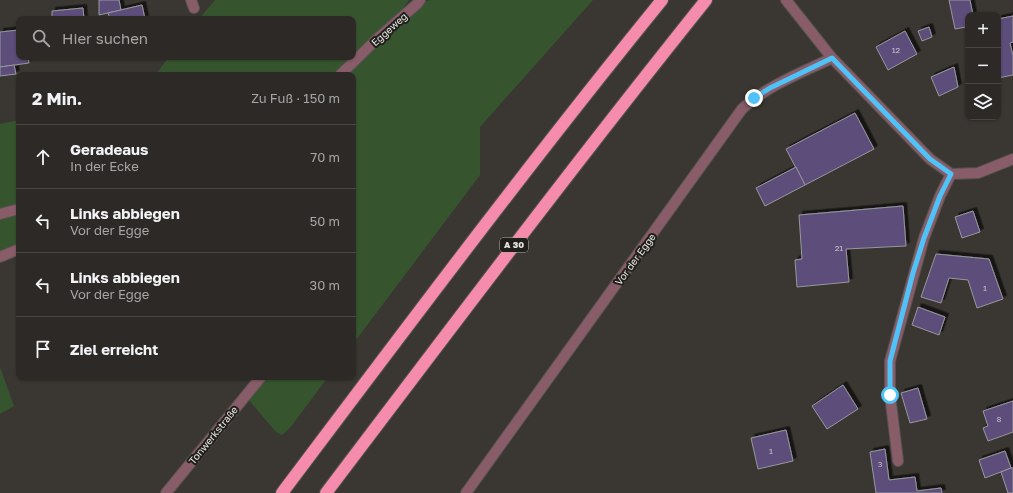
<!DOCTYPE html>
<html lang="de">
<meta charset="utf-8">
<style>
:root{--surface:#2c2926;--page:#34312e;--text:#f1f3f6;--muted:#a6a6a7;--line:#484543}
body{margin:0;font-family:"Golos Text",sans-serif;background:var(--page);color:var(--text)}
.controls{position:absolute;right:12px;top:12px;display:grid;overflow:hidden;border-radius:8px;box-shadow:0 1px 3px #0004}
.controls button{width:36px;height:36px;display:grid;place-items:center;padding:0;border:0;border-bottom:1px solid var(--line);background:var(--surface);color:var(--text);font:20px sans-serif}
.stop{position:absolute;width:12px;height:12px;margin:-9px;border:3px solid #4fc3f7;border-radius:50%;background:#fff}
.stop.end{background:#4fc3f7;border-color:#fff;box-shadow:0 1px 4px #0008}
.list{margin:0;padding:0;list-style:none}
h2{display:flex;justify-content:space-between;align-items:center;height:52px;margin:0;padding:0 16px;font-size:17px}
h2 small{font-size:13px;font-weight:400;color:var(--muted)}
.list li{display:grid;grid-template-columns:26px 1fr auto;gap:12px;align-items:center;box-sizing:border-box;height:64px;padding:0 16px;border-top:1px solid var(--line)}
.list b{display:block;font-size:15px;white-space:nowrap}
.list p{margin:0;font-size:13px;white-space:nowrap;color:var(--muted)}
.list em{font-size:13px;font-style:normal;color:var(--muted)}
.icon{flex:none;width:22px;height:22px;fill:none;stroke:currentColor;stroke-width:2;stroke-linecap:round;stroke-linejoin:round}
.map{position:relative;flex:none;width:1013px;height:493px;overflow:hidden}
.search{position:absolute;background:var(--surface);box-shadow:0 1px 3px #0004;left:16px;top:16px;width:340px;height:44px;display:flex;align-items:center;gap:10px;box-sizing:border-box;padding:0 14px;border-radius:8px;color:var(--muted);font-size:15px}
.panel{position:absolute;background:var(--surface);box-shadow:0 1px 3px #0004;left:16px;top:72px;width:340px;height:308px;border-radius:8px}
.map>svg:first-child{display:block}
.green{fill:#36552f}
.building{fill:#5b4e7a;stroke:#98979d;filter:url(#shadow)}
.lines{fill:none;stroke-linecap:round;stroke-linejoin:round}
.minor-casing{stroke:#56534f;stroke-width:12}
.highway-casing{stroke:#56534f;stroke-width:14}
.minor{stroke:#885d69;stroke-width:10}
.highway{stroke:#f58bad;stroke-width:12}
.route{stroke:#4fc3f7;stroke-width:5}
.labels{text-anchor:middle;stroke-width:4;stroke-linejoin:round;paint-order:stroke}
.number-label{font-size:8px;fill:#c6c2cb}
.shield{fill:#201f1c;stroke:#adaca9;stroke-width:1}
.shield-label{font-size:9px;font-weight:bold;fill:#eae9e6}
.street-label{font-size:10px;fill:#eae9e6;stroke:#201f1c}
</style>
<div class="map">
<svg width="1013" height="493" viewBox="0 0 1013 493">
<defs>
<filter id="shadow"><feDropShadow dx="3.5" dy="-3.5" stdDeviation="0" flood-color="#0009"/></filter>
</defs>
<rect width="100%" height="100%" fill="#3a3732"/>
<g class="green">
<path d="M 215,0 L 409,0 L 402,10 L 430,0 L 593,0 L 480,127 L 480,175 L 353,344 L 353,75 L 155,75 L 169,57 L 353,57 L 353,19 L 199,19 Z"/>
<path d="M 19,120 L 19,246 L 0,254 L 0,124 Z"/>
<path d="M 0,367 L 14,406 L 0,414 Z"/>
<path d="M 263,377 L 328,377 L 290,428 L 282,435 L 276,432 L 247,398 Z"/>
</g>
<g class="building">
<path d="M 99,0 L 119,0 L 121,10 L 99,15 Z"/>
<path d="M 949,0 L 970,0 L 973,15 L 968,15 L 968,25 L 966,26 L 966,27 L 955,29 Z"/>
<path d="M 142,5 L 145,19 L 110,19 L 108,13 Z"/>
<path d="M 83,8 L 84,19 L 52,19 L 52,11 Z"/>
<path d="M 1013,16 L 1013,42 L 1010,43 L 1013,56 L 1013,75 L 998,78 L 998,19 Z"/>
<path d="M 929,27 L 932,37 L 922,41 L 918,31 Z"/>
<path d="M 19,30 L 19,57 L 28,57 L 29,63 L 0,67 L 0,32 Z"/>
<path d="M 905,31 L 917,54 L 888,70 L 876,47 Z"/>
<path d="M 14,65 L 16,74 L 0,76 L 0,67 Z"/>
<path d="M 954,67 L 958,87 L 939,96 L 931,77 Z"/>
<path d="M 855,113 L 874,149 L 805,185 L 786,149 Z"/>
<path d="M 796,167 L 805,185 L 765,206 L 756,188 Z"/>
<path d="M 903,206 L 906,246 L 846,249 L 849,282 L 797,287 L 795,260 L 802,259 L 799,215 Z"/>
<path d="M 973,211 L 980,232 L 962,238 L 955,217 Z"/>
<path d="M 936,254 L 989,259 L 1003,299 L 977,308 L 968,280 L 949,278 L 941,303 L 921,297 Z"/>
<path d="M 918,307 L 945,317 L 939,335 L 912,325 Z"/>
<path d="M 843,385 L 858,409 L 827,429 L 812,406 Z"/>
<path d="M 918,388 L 927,419 L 910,423 L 901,393 Z"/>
<path d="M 1013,401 L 1013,432 L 988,441 L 983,428 L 988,426 L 983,411 Z"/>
<path d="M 786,430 L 793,461 L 758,469 L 751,438 Z"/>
<path d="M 885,449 L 889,480 L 915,477 L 917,491 L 941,488 L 942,493 L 876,493 L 870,452 Z"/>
<path d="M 1005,451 L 1011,468 L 985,478 L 979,460 Z"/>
<path d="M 1011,468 L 1013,468 L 1013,493 L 1008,493 L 1001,472 Z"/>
</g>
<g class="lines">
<defs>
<g id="minor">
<path d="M 191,0 L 194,8"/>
<path d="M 786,0 L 832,58 L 930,159 L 951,174 L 978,173 L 1013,159"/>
<path d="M 340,75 L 378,38 L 417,4 L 420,0"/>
<path d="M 0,214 L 19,209"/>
<path d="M 0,257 L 19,249"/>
<path d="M 898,461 L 890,395 L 890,361 L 924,238 L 940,196 L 951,174"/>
<path d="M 166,493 L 261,377"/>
<path d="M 466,493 L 742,109 C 768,85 801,73 832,58"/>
</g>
<g id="highway">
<path d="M 282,493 C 407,327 531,161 662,0"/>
<path d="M 326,493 C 451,328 576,162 706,0"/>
</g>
</defs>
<use href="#minor" class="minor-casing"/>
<use href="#highway" class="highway-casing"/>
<use href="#minor" class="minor"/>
<use href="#highway" class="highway"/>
</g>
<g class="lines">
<path class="route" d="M 754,98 L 770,88 L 832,58 L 930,159 L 951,174 L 940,196 L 924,238 L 913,273 L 890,361 L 890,395"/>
</g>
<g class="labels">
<g class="number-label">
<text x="896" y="53">12</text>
<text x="839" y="251">21</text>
<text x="985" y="291">1</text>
<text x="999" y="422">8</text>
<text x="771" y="454">1</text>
<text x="880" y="467">3</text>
</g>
<rect class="shield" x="500" y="238" width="28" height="14" rx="3"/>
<g class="shield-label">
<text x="514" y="248">A 30</text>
</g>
<g class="street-label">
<text transform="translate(389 29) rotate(-42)" y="4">Eggeweg</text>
<text transform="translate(635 259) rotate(-54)" y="4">Vor der Egge</text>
<text transform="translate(213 435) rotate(-51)" y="4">Tonwerkstraße</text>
</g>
</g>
</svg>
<div class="controls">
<button>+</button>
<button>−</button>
<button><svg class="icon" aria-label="layers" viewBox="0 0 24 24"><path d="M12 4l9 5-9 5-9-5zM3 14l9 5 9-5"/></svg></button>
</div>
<div class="stop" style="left:890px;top:395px"></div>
<div class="stop end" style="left:754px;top:98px"></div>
<div class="search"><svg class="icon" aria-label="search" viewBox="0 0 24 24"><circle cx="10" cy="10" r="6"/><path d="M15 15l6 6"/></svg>Hier suchen</div>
<section class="panel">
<h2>2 Min.<small>Zu Fuß · 150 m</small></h2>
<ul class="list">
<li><svg class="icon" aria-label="ahead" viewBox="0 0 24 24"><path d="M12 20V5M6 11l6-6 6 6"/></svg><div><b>Geradeaus</b><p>In der Ecke</p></div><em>70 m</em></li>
<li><svg class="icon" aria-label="left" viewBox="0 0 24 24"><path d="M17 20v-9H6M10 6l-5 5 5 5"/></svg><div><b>Links abbiegen</b><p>Vor der Egge</p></div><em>50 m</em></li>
<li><svg class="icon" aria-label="left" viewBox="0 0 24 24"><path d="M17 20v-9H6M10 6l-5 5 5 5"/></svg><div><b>Links abbiegen</b><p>Vor der Egge</p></div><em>30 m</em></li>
<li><svg class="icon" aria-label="arrive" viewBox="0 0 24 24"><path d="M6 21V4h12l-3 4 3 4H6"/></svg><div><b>Ziel erreicht</b></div></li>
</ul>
</section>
</div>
